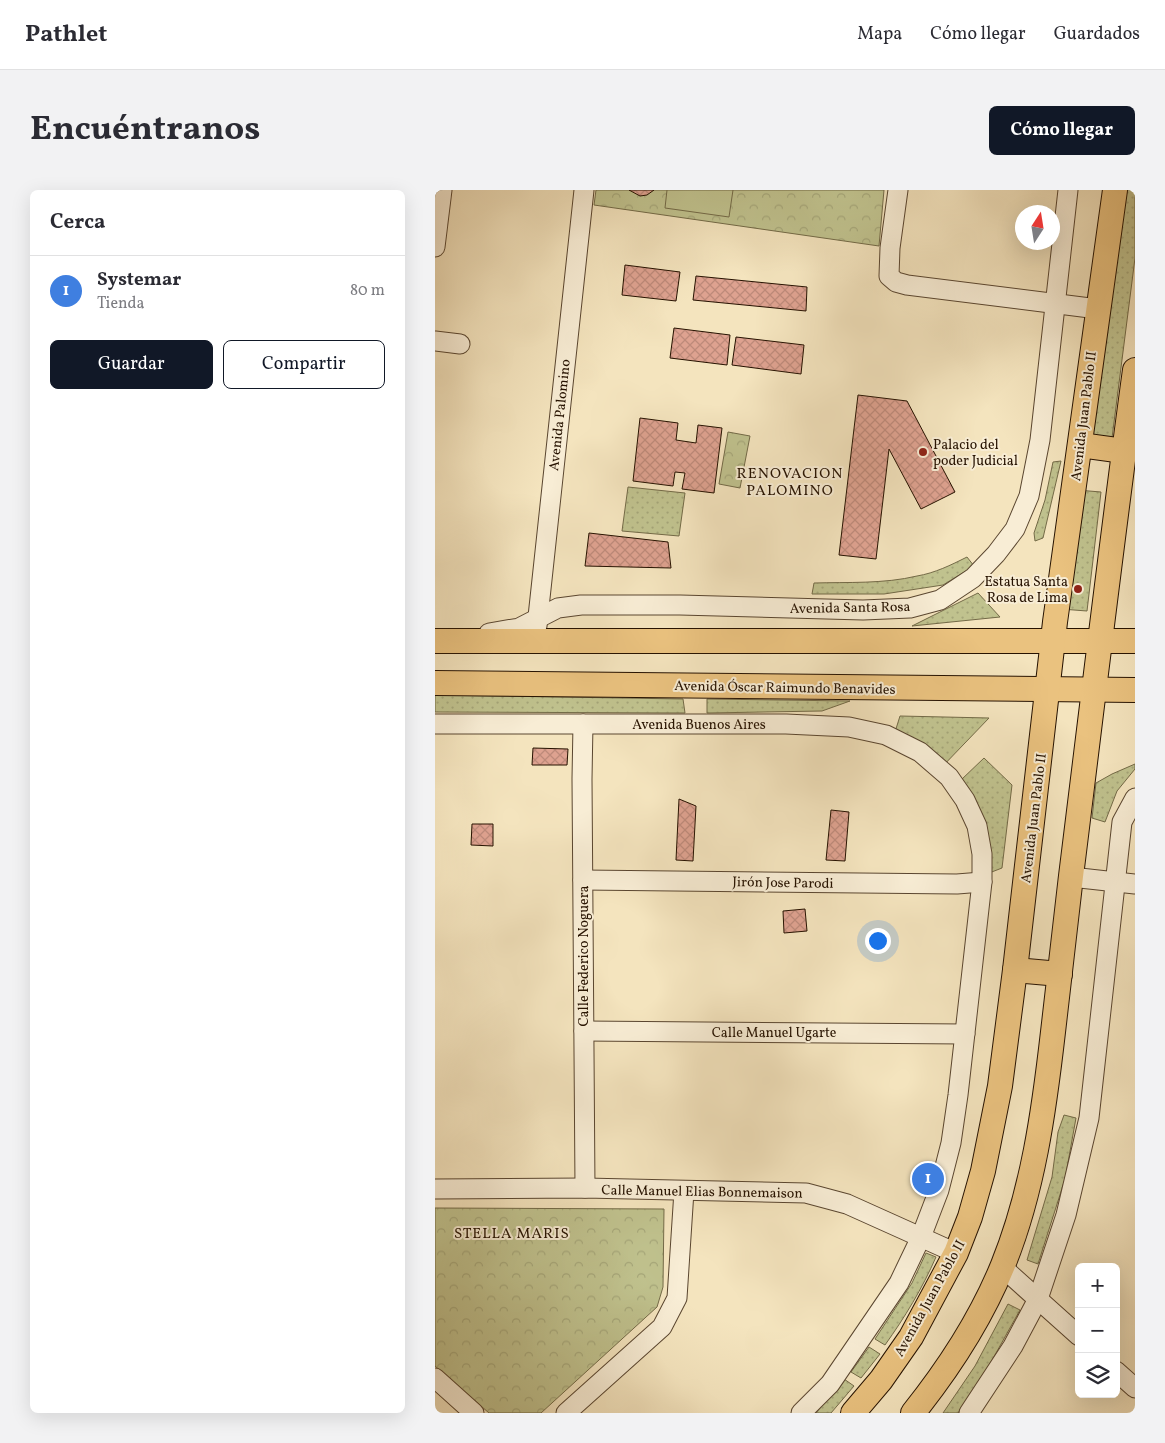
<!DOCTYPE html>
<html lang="es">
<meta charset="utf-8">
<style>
:root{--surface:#fff;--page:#f2f2f3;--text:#2b2b33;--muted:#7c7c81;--line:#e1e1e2;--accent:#111827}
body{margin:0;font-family:Vollkorn,serif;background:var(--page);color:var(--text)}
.controls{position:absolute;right:15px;bottom:15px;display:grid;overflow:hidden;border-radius:8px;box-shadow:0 5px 20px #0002}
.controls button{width:45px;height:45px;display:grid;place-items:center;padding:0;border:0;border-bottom:1px solid var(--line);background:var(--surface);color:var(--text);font:25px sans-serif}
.compass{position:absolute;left:580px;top:15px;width:45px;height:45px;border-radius:50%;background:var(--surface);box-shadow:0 5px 20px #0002;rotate:12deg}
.you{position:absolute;left:442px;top:750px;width:18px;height:18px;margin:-12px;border:4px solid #fff;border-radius:50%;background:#1a73e8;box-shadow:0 0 0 8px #1a73e833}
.badge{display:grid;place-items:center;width:32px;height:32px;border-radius:50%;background:var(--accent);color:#fff;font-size:16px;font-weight:700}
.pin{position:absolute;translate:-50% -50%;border:2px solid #fff;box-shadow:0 1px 5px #0006}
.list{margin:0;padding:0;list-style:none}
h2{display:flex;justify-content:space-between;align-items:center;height:65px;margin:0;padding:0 20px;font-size:21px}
h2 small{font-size:16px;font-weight:400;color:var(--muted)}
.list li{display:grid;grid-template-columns:32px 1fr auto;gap:15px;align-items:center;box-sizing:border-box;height:70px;padding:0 20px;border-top:1px solid var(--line)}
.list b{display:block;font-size:19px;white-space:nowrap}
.list p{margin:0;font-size:16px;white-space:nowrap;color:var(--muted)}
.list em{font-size:16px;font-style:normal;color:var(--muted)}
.actions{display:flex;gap:10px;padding:15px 20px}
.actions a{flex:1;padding:11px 0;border:1px solid var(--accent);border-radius:8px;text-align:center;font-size:18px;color:var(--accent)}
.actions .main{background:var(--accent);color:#fff}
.icon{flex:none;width:28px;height:28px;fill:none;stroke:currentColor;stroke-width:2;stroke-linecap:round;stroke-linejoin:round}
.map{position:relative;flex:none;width:700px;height:1223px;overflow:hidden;border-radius:8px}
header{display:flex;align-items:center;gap:30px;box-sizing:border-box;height:70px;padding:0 25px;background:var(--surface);border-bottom:1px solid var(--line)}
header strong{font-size:24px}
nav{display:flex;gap:28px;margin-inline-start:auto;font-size:18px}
.intro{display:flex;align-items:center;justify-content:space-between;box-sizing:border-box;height:120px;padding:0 30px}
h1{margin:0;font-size:35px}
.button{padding:12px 22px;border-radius:8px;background:var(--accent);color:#fff;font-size:18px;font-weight:700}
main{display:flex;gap:30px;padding:0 30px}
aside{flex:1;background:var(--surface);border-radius:8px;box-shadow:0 5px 20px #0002}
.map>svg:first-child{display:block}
.grass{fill:url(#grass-dots);stroke:#736a47}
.park{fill:url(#park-crowns);stroke:#736a47}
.garden{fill:#c0c28e;stroke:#736a47}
.building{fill:url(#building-cross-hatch);stroke:#261200}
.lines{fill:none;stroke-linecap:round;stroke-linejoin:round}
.minor-casing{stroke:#5a4630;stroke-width:21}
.major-casing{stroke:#261200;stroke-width:26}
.minor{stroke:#f8edd5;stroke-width:19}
.major{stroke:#eac27f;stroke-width:24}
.poi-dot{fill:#8f2418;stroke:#f8edd5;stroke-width:2}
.labels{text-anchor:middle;stroke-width:4;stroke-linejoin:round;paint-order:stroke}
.street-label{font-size:14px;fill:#261200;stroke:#f8edd5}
.poi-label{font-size:14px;fill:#261200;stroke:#f8edd5;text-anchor:start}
.neighbourhood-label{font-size:15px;letter-spacing:1px;fill:#261200;stroke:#f8edd5}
</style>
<header>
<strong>Pathlet</strong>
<nav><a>Mapa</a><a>Cómo llegar</a><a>Guardados</a></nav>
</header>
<div class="intro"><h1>Encuéntranos</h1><a class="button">Cómo llegar</a></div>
<main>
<aside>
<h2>Cerca<small></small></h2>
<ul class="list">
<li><span class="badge" style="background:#3f7fe0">1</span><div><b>Systemar</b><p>Tienda</p></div><em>80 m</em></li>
</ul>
<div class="actions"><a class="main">Guardar</a><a>Compartir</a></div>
</aside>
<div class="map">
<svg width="700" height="1223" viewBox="0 0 700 1223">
<defs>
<pattern id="grass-dots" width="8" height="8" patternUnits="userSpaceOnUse" patternTransform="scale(1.25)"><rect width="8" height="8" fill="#c0c28e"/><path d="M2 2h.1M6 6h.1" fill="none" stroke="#a5a679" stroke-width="1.8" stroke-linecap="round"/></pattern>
<pattern id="park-crowns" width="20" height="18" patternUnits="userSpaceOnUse" patternTransform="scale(1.25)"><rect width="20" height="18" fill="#c0c28e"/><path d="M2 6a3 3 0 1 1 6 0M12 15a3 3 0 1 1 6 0" fill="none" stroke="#a5a679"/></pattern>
<pattern id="building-cross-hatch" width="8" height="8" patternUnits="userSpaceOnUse" patternTransform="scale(1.25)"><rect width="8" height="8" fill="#dea290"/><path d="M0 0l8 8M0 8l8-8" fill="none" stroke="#be8a7a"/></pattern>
</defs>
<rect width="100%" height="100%" fill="#f4e4be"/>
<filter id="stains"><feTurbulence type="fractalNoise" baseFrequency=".004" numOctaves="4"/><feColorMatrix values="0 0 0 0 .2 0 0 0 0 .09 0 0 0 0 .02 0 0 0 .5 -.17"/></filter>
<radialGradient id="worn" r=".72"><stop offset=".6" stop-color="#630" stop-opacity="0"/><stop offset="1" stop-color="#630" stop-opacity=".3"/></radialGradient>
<g class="grass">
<path d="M 682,0 L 700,0 L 700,68 L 677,248 L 651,245 Z"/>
<path d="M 626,271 L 608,348 L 600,351 L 599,343 L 610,310 L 618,272 Z"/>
<path d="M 193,297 L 250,303 L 244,346 L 187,341 Z"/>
<path d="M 642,300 L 666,302 L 652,421 L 626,419 Z"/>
<path d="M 532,367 L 539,376 L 508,395 L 449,404 L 377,404 L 379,393 C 413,392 449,394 482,386 C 500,383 516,375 532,367 Z"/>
<path d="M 543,403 L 565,427 L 477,436 Z"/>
<path d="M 0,505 L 248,509 L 250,523 L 0,522 Z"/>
<path d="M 272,509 L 415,511 L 387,521 L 272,523 Z"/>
<path d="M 465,526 L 554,528 L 505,579 L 460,542 Z"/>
<path d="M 549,568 L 577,595 L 567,678 L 549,685 L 526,590 Z"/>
<path d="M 700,574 L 700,579 L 682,601 L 670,632 L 657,628 L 661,593 L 677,584 Z"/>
<path d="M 629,925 L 641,928 L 630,989 L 603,1074 L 592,1070 L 617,987 L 623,942 Z"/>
<path d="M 491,1063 L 501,1067 C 487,1099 470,1127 450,1155 L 440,1149 L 477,1093 Z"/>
<path d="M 573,1114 L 585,1120 L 551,1181 L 523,1223 L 508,1223 L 540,1176 Z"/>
<path d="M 434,1157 L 445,1164 L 426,1188 L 416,1182 Z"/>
<path d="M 409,1189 L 419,1196 L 396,1223 L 381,1223 Z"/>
</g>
<g class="park">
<path d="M 161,0 L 449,0 L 444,56 L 159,15 Z"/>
<path d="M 293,242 L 315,246 L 305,298 L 284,294 Z"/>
<path d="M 0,1018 L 229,1019 L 228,1097 L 222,1117 L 106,1223 L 54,1223 L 0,1176 Z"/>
</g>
<path class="garden" d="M 232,0 L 298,0 L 294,27 L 230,18 Z"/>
<g class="building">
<path d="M 194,0 L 219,0 L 212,5 L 205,6 Z"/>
<path d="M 190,75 L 245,82 L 241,111 L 187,105 Z"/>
<path d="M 261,86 L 372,97 L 371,121 L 258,110 Z"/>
<path d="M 239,138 L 295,145 L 292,175 L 235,168 Z"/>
<path d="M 301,147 L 369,155 L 366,184 L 297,175 Z"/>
<path d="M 423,205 L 472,211 L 520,302 L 486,319 L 454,259 L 441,369 L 404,365 Z"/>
<path d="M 205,228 L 243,233 L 241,250 L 261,253 L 263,235 L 287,238 L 279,303 L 247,299 L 250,283 L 240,282 L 238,296 L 198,291 Z"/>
<path d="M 154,343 L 233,352 L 236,378 L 150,376 Z"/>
<path d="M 98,558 L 133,559 L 132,575 L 97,575 Z"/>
<path d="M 244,609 L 261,616 L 258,671 L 241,670 Z"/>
<path d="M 396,620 L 414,622 L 410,671 L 391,670 Z"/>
<path d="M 37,634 L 58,634 L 58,656 L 36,655 Z"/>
<path d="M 370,719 L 372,741 L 349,743 L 348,721 Z"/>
</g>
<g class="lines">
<defs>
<g id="minor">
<path d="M 463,0 L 455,58 L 454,86 L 461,92 L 472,95 L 663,119"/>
<path d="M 0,57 L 7,0"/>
<path d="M 0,151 L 25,154"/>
<path d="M 102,436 L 149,0"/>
<path d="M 54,443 L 84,438 L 123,418 L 146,415 L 245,415 L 428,420 L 475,418 L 505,410 L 538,388 L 561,364 L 580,339 L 594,306 L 605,250 L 633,0"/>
<path d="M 0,534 L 351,534 L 414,537 L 451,545 L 485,562 L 514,587 L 530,610 L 542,636 L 547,664 L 547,692 L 523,905 L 516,953 L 504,1000 L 486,1047 L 464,1093 L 395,1194 L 366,1223"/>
<path d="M 148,534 L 147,589 L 150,998"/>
<path d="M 636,687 L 700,694"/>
<path d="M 148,690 L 522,694 L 547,692"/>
<path d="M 149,841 L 530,844"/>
<path d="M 0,999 L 150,998 L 371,1003 L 412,1014 L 521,1063"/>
<path d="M 567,1077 L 644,1146"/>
<path d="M 681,1181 L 700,1198"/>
<path d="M 0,1188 L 39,1223"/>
<path d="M 131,1223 L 227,1137 L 242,1108 L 249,1001"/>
<path d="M 534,1223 L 578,1156 L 603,1109 L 631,1025 L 654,928 L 687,632 L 700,608"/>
</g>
<g id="major">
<path d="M 645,255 L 689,261"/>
<path d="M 0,451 L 700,451"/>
<path d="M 0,493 L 700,500"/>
<path d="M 580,780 L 625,784"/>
<path d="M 418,1223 L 446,1190 L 476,1147 L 521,1063 L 535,1027 L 548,981 L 565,896 L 580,780 L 620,432 L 680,0"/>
<path d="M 478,1223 C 514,1178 546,1129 568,1075 C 598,1001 609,921 618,842 C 624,790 630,738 636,686 C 657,517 677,348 700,180"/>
</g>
</defs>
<use href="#minor" class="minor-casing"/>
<use href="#major" class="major-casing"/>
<use href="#minor" class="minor"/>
<use href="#major" class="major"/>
</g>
<g class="poi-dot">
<circle cx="488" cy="262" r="5"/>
<circle cx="643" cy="399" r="5"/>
</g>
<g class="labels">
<g class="street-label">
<text transform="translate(124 225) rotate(-84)" y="5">Avenida Palomino</text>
<text transform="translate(648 226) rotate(-83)" y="5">Avenida Juan Pablo II</text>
<text transform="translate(415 417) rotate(-1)" y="5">Avenida Santa Rosa</text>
<text transform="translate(350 497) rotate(1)" y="5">Avenida Óscar Raimundo Benavides</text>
<text x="264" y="539">Avenida Buenos Aires</text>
<text transform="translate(598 628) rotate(-83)" y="5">Avenida Juan Pablo II</text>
<text transform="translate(348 692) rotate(1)" y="5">Jirón Jose Parodi</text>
<text transform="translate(148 766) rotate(-90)" y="5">Calle Federico Noguera</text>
<text x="339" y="847">Calle Manuel Ugarte</text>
<text transform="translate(267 1001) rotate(1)" y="5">Calle Manuel Elias Bonnemaison</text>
<text transform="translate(494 1108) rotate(-61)" y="5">Avenida Juan Pablo II</text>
</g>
<g class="poi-label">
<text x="498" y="259">Palacio del<tspan x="498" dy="16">poder Judicial</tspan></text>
<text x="633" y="396" text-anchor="end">Estatua Santa<tspan x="633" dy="16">Rosa de Lima</tspan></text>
</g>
<g class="neighbourhood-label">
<text x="355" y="288">RENOVACION<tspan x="355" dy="17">PALOMINO</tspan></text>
<text x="77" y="1048">STELLA MARIS</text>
</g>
</g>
<rect width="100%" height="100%" filter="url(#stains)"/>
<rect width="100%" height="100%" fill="url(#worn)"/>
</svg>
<div class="controls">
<button>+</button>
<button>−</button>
<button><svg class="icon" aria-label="layers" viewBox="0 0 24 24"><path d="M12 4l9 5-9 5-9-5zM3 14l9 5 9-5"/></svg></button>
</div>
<svg class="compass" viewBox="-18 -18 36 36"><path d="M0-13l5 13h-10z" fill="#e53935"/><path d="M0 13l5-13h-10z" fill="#7c7c81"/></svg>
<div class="you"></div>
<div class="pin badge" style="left:493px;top:989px;background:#3f7fe0">1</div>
</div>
</main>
